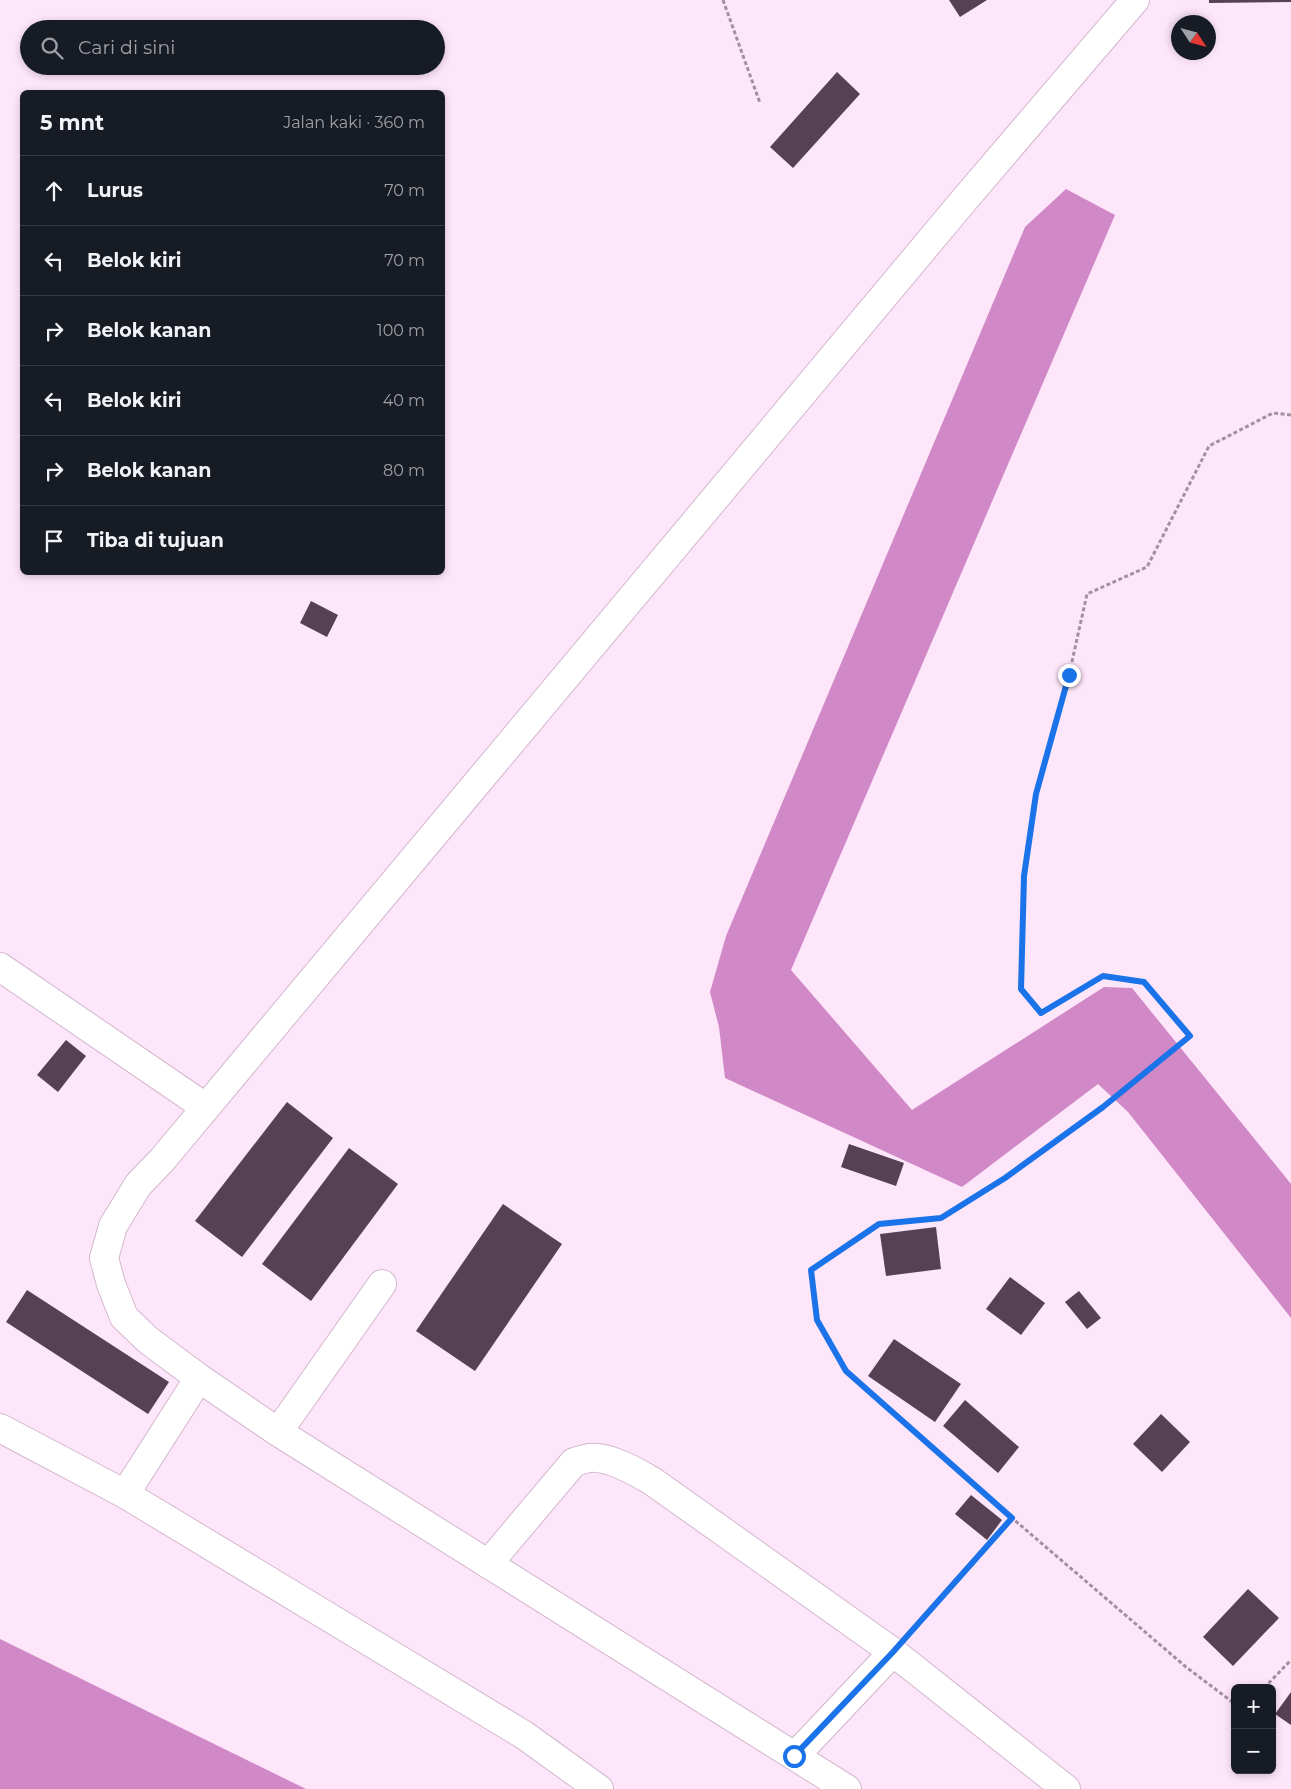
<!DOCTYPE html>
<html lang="id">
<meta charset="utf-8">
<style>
:root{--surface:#171b24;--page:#20242c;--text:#f1f3f6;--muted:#9ea1a6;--line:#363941}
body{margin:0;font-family:Montserrat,sans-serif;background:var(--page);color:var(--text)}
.controls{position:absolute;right:15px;bottom:15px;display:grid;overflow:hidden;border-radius:8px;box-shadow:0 2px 8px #0003}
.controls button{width:45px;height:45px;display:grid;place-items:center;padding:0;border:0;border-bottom:1px solid var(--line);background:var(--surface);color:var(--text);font:25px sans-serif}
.compass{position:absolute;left:1171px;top:15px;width:45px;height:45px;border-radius:50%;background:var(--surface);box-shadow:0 2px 8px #0003;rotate:126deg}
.stop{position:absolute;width:15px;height:15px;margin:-11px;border:4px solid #1a73e8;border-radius:50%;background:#fff}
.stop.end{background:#1a73e8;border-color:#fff;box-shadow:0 1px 5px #0008}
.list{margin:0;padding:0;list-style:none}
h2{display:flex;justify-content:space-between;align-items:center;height:65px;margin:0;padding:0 20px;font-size:21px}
h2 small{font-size:16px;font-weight:400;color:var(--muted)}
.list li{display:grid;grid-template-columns:32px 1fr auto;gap:15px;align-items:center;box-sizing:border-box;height:70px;padding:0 20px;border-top:1px solid var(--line)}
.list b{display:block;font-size:19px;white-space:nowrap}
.list em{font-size:16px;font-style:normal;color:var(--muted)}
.icon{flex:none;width:28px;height:28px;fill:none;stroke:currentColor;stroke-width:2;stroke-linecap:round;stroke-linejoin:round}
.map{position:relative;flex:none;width:1291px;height:1789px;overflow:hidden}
.search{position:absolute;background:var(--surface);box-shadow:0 2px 8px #0003;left:20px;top:20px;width:425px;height:55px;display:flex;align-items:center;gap:12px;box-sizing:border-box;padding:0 18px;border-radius:28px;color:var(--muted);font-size:19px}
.panel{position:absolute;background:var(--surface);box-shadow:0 2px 8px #0003;left:20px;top:90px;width:425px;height:485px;border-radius:8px}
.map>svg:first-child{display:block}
.water{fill:#d188c6}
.building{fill:#584054}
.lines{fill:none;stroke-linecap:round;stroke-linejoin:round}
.minor-casing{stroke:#d3b7ce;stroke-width:30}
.path{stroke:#a2909f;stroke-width:3;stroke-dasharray:4 2.5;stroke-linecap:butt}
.minor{stroke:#fff;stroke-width:28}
.route{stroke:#1a73e8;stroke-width:6}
</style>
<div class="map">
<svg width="1291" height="1789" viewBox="0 0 1291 1789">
<rect width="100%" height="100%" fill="#fde6f9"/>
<g class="water">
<path d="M 1066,189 L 1115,215 L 791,970 L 912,1110 L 1104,987 L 1132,988 L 1291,1184 L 1291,1318 L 1128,1112 L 1098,1084 L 962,1187 L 725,1078 L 719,1027 L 710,992 L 726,936 L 1025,227 Z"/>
<path d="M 0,1639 L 306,1789 L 0,1789 Z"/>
</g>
<g class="building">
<path d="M 949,0 L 987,0 L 960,17 Z"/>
<path d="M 1209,0 L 1291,0 L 1291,2 L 1209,3 Z"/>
<path d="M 837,72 L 860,94 L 793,168 L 770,147 Z"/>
<path d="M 311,601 L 338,615 L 327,637 L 300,623 Z"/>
<path d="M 66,1040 L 86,1056 L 58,1092 L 37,1075 Z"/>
<path d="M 287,1102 L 333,1138 L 242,1257 L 195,1221 Z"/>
<path d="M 849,1144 L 904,1163 L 896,1186 L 841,1167 Z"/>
<path d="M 349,1148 L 398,1184 L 311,1301 L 262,1264 Z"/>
<path d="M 503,1204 L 562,1244 L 475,1371 L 416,1331 Z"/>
<path d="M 936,1227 L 941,1269 L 886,1276 L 880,1234 Z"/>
<path d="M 1010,1277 L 1045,1303 L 1021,1335 L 986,1309 Z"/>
<path d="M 27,1290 L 169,1382 L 148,1414 L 6,1322 Z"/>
<path d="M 1079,1291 L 1101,1318 L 1087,1329 L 1065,1302 Z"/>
<path d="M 894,1339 L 961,1384 L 935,1422 L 868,1376 Z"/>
<path d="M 965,1400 L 1019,1447 L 998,1473 L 943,1426 Z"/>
<path d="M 1161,1414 L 1190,1442 L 1162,1472 L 1133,1444 Z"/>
<path d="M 971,1495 L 1002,1520 L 987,1540 L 955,1514 Z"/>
<path d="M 1248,1589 L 1279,1618 L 1233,1666 L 1203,1637 Z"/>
<path d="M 1291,1692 L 1291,1725 L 1275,1714 Z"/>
</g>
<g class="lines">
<defs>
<g id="minor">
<path d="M 0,967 L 205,1107"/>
<path d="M 0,1428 L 125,1494 L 199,1378"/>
<path d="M 278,1432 L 382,1284"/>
<path d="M 125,1494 L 524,1735 L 599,1789"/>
<path d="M 488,1564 L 574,1462 C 579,1461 584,1459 589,1458 C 609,1456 635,1471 652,1481 L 893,1652 L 1066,1789"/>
<path d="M 795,1756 L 893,1652"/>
<path d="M 847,1789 L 278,1432 L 199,1378 L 148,1340 L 124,1317 L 111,1284 L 104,1258 L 113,1226 L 138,1185 L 162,1160 L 965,199 L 1135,0"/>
</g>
</defs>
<use href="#minor" class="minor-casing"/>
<g class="path">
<path d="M 723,0 L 760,103"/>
<path d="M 1012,1518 L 846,1371 L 817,1320 L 811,1270 L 879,1224 L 941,1218 L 1005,1178 L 1103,1107 L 1190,1036 L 1144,982 L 1103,976 L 1041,1013 L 1021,989 L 1024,876 L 1036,794 L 1069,675 L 1087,594 L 1147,567 L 1209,446 L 1273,413 L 1291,415"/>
<path d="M 911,1631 L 1012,1518 L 1186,1667 L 1235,1704"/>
<path d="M 1264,1688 L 1291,1660"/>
</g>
<use href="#minor" class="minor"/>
</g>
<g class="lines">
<path class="route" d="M 794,1756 L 893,1652 L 1012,1518 L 846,1371 L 817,1320 L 811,1270 L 879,1224 L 941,1218 L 1005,1178 L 1103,1107 L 1190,1036 L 1144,982 L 1103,976 L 1041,1013 L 1021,989 L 1024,876 L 1036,794 L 1069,675"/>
</g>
</svg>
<div class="controls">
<button>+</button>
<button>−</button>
</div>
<svg class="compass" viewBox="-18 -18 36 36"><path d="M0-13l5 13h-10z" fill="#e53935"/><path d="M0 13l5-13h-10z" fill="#9ea1a6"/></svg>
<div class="stop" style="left:794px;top:1756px"></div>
<div class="stop end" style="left:1069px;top:675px"></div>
<div class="search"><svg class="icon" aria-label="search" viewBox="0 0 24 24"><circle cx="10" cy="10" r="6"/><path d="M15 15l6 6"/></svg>Cari di sini</div>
<section class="panel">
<h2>5 mnt<small>Jalan kaki · 360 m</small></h2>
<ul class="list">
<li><svg class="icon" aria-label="ahead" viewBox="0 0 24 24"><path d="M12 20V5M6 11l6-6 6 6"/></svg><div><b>Lurus</b></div><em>70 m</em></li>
<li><svg class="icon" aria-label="left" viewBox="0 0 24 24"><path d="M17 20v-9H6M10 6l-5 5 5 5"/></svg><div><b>Belok kiri</b></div><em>70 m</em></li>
<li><svg class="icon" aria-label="right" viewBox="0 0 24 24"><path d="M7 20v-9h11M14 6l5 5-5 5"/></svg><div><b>Belok kanan</b></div><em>100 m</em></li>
<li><svg class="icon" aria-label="left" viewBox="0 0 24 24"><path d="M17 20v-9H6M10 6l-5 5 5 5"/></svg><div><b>Belok kiri</b></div><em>40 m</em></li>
<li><svg class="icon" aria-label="right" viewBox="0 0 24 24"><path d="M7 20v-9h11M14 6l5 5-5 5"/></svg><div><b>Belok kanan</b></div><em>80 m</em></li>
<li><svg class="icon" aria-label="arrive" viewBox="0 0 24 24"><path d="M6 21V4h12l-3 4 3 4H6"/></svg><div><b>Tiba di tujuan</b></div></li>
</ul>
</section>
</div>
